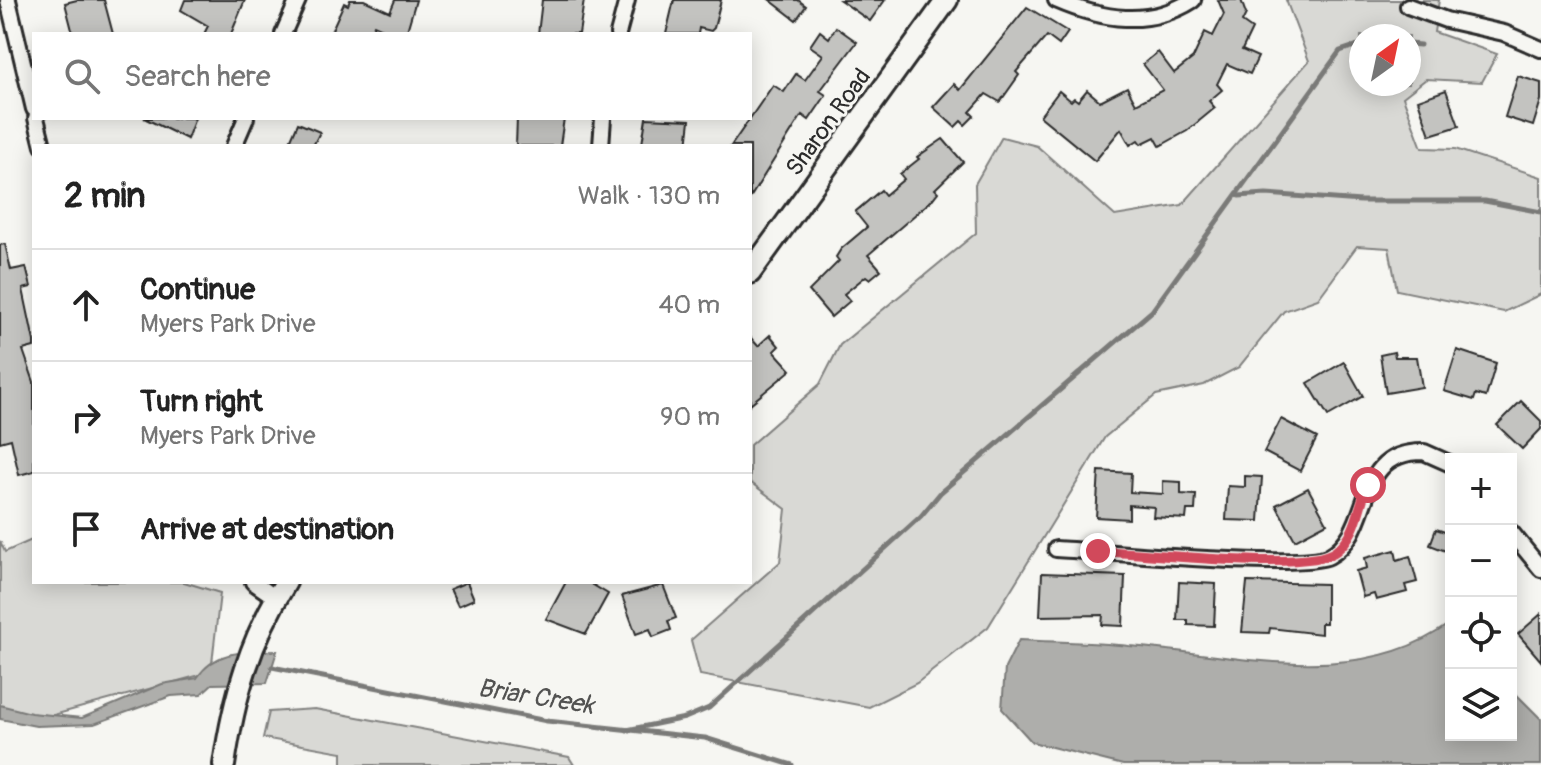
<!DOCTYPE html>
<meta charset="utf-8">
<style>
:root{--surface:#fff;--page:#f2f2f2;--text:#222;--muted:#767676;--line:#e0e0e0}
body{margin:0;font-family:Pangolin,sans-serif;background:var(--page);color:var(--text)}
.controls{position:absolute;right:24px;bottom:24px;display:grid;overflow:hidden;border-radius:0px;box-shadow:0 4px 20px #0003}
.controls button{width:72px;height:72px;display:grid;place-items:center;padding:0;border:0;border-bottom:2px solid var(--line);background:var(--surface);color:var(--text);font:40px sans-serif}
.compass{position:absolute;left:1349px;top:24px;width:72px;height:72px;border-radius:50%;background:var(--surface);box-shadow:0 4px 20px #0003;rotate:33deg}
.stop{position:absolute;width:24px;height:24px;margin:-18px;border:6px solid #d1495b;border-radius:50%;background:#fff}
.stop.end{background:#d1495b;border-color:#fff;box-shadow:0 2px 8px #0008}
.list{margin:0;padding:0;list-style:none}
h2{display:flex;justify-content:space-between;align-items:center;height:104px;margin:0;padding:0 32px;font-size:34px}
h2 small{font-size:26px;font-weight:400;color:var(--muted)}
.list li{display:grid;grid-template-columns:52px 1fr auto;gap:24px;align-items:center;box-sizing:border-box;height:112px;padding:0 32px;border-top:2px solid var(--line)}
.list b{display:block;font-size:30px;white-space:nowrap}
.list p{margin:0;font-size:26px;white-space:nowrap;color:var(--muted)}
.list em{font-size:26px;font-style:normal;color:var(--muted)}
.icon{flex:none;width:44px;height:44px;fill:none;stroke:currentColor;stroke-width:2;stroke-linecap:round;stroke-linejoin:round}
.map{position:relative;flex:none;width:1541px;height:765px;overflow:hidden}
.search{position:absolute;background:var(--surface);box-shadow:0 4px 20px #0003;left:32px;top:32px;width:720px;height:88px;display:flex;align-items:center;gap:20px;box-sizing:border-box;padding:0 28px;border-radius:0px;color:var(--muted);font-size:30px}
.panel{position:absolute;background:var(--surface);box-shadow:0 4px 20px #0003;left:32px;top:144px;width:720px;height:440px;border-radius:0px}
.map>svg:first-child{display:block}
.green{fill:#d9d9d5;stroke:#828280;stroke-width:2;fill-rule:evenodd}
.water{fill:#aeaeab;stroke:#7a7a78;stroke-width:2}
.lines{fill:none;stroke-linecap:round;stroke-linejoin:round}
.stream{stroke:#7a7a78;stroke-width:5}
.building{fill:#c3c3c0;stroke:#2b2b2b;stroke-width:2}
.street-casing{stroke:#2b2b2b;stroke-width:20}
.secondary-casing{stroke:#2b2b2b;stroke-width:26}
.street{stroke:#f6f6f2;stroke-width:14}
.secondary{stroke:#f6f6f2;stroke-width:20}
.route{stroke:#d1495b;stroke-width:10}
.labels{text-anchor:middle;stroke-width:6;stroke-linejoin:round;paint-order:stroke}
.street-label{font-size:24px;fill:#2b2b2b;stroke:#f6f6f2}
.water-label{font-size:26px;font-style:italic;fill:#525251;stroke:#f6f6f2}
</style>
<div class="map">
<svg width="1541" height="765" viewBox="0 0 1541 765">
<rect width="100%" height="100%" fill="#f6f6f2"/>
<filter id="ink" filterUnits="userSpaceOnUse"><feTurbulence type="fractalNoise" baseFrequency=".0125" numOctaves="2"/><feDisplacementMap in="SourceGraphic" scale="16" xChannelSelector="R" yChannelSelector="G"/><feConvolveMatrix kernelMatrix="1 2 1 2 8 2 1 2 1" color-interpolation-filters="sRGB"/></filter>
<g filter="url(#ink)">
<g class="green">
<path d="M 1286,0 L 1439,0 L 1434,32 L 1497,54 L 1482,82 L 1426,79 L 1403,97 L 1422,148 L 1455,149 L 1541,177 L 1541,294 L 1504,312 L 1397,290 L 1389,248 L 1357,246 L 1318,299 L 1284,311 L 1239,367 L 1204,385 L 1156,395 L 1105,437 L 988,627 L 917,683 L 869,707 L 700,675 L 691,640 L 780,562 L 786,509 L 750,482 L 750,445 L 820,384 L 840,345 L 976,233 L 975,184 L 1002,137 L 1037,146 L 1115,216 L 1182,205 L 1309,61 ZM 1361,36 L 1409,36 L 1409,84 L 1361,84 Z"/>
<path d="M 34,539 L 34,582 L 184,582 L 220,593 L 211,672 L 28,722 L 0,715 L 0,541 L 5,552 Z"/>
<path d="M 315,709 L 569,757 L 574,765 L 342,765 L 342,752 L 263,738 L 269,712 Z"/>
</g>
<g class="water">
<path d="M 1450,623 L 1451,735 L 1511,735 L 1511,689 L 1541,719 L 1541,765 L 1123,765 L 1032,742 L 1002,709 L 1005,668 L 1019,640 C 1055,642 1092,642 1129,646 C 1233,654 1358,691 1450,623 Z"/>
<path d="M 277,651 L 267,683 L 212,684 L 201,694 L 171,696 L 94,724 L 36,726 L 0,719 L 0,705 L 31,713 L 82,718 L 162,684 L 197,678 C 216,649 245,652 277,651 Z"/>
</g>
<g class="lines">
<g class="stream">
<path d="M 1409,44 L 1420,45"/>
<path d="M 1239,196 L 1266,194 L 1361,201 L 1485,201 L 1541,212"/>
<path d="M 272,667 L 547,721 L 705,738 L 792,765"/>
<path d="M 627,730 L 685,718 L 709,708 L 921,516 L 941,492 L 1152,311 L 1340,51 L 1361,44"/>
</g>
</g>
<g class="building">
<path d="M 77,0 L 104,0 L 113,34 L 73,34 L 65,3 Z"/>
<path d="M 185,0 L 245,0 L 231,34 L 204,34 L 208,26 L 181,10 Z"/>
<path d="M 350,0 L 364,0 L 390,12 L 395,0 L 416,0 L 406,34 L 394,34 L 374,25 L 370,34 L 330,34 L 344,3 L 348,5 Z"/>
<path d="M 542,0 L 584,0 L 579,34 L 538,34 Z"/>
<path d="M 674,0 L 721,0 L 714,28 L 711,31 L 699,28 L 698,34 L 666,34 Z"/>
<path d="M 770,0 L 798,0 L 806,6 L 796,20 Z"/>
<path d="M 840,0 L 885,0 L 870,21 Z"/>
<path d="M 1218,0 L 1241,0 L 1246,14 L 1242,22 L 1252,29 L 1242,50 L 1258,57 L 1250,74 L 1227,64 L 1217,84 L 1222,90 L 1209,101 L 1215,108 L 1187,131 L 1160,146 L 1155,137 L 1141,144 L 1138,140 L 1130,145 L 1121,129 L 1095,161 L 1040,116 L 1059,91 L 1071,101 L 1074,98 L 1078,101 L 1087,90 L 1100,101 L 1127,87 L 1136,104 L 1163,90 L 1143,64 L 1158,52 L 1174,73 L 1193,58 L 1205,32 L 1213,36 L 1224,14 Z"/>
<path d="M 1027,7 L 1068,32 L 1059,45 L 1047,36 L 1016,72 L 1019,75 L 1000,102 L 986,94 L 970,112 L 974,116 L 965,125 L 961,121 L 955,127 L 933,107 L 954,84 L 960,90 Z"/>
<path d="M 836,27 L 857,42 L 820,91 L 826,95 L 818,107 L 809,120 L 802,115 L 750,198 L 750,146 L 731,146 L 773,85 L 784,92 L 796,74 L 805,80 L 823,55 L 810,46 L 820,31 L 829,38 Z"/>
<path d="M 1518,76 L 1541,83 L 1541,100 L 1533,126 L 1505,117 Z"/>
<path d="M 1446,90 L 1459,126 L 1430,135 L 1418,100 Z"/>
<path d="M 144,118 L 195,118 L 187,139 Z"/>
<path d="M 517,118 L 564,118 L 560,146 L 516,146 Z"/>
<path d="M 646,118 L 690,120 L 687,146 L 642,144 Z"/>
<path d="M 298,123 L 320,132 L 313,146 L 288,146 Z"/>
<path d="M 943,139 L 963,162 L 935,189 L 938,192 L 931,201 L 868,255 L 881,270 L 870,279 L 866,276 L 844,294 L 850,301 L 831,317 L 809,291 L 839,261 L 836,257 L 841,249 L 867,227 L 855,212 L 881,190 L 885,195 L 904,179 L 900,174 L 919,159 L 917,157 Z"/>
<path d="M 5,244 L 11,270 L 26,267 L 31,287 L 23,289 L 34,341 L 34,347 L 23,350 L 34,382 L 34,471 L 19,475 L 11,439 L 0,442 L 0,245 Z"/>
<path d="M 770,335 L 779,346 L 774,351 L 791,370 L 750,404 L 750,337 L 758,346 Z"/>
<path d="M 1457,350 L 1496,363 L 1486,397 L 1476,394 L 1474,400 L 1444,391 Z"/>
<path d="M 1394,352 L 1395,357 L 1417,357 L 1422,387 L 1386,393 L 1380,355 Z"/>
<path d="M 1344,362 L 1363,396 L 1328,416 L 1308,383 Z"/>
<path d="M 1521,401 L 1541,421 L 1541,429 L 1522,449 L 1497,425 Z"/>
<path d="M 1281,419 L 1317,438 L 1300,471 L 1264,452 Z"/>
<path d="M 1099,471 L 1131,473 L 1130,492 L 1163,494 L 1163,481 L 1181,482 L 1181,494 L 1196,495 L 1195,510 L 1187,510 L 1186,519 L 1153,517 L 1154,507 L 1129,505 L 1129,519 L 1096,517 Z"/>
<path d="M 1245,476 L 1262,477 L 1259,521 L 1226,520 L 1228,486 L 1245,487 Z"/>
<path d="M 1308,488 L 1327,523 L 1295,540 L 1276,505 Z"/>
<path d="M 1436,529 L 1451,534 L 1451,553 L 1430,545 Z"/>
<path d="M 1395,550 L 1397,560 L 1410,556 L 1417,582 L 1405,585 L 1407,592 L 1376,600 L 1374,594 L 1363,597 L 1356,571 L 1367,568 L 1365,558 Z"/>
<path d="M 1042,573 L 1125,576 L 1123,626 L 1102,625 L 1103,615 L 1040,616 Z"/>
<path d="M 467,582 L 474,599 L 458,606 L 450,589 Z"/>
<path d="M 566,582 L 588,582 L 608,594 L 586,634 L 546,619 Z"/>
<path d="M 1179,582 L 1216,584 L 1214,626 L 1188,625 L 1188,620 L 1177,620 Z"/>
<path d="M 1247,582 L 1326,584 L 1326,623 L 1321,623 L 1321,634 L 1270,628 L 1269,633 L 1242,632 Z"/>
<path d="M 663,585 L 676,618 L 668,621 L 671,630 L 653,637 L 650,629 L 636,634 L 622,596 Z"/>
<path d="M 1541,614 L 1541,661 L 1518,634 Z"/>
</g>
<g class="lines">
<defs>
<g id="street">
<path d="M 8,0 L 34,109"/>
<path d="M 1056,0 C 1102,20 1149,28 1193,0"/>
<path d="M 1408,6 L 1446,20 L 1504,33 L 1541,49"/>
<path d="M 283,34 L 298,0"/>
<path d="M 618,34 L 627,0"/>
<path d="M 36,118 L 43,146"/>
<path d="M 234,146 L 246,118"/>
<path d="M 601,146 L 603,118"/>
<path d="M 1511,532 L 1541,569"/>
<path d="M 1056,549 C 1100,551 1303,570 1329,556 C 1377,529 1351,451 1424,452 L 1451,464"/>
<path d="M 253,582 L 276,598"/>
</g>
<g id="secondary">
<path d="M 750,273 L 947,0"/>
<path d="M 224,765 C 234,697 250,640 286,582"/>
</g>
</defs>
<use href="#street" class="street-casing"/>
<use href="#secondary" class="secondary-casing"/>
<use href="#street" class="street"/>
<use href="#secondary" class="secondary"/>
</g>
</g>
<g class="lines" filter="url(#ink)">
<path class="route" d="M 1098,551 C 1141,552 1310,573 1336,551 C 1359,532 1357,509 1368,485"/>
</g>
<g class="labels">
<g class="street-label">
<text transform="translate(828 122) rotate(-54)" y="8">Sharon Road</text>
</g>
<g class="water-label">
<text transform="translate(536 696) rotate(9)" y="9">Briar Creek</text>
</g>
</g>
</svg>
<div class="controls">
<button>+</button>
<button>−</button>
<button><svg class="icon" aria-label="locate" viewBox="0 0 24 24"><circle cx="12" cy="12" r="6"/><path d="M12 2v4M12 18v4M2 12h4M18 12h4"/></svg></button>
<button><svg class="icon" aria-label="layers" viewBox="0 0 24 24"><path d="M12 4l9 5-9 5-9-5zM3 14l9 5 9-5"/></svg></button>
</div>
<svg class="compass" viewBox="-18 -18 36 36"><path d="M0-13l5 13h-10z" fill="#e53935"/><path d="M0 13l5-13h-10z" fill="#767676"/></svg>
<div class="stop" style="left:1368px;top:485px"></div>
<div class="stop end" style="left:1098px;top:551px"></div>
<div class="search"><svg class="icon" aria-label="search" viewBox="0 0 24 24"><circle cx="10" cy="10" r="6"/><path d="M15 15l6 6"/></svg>Search here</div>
<section class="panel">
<h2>2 min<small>Walk · 130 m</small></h2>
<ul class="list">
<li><svg class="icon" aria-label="ahead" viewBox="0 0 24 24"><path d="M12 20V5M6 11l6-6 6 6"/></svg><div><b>Continue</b><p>Myers Park Drive</p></div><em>40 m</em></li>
<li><svg class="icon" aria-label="right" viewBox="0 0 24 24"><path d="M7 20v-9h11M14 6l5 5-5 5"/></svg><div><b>Turn right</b><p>Myers Park Drive</p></div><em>90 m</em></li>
<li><svg class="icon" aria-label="arrive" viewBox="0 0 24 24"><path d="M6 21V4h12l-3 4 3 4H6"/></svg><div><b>Arrive at destination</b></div></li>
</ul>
</section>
</div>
